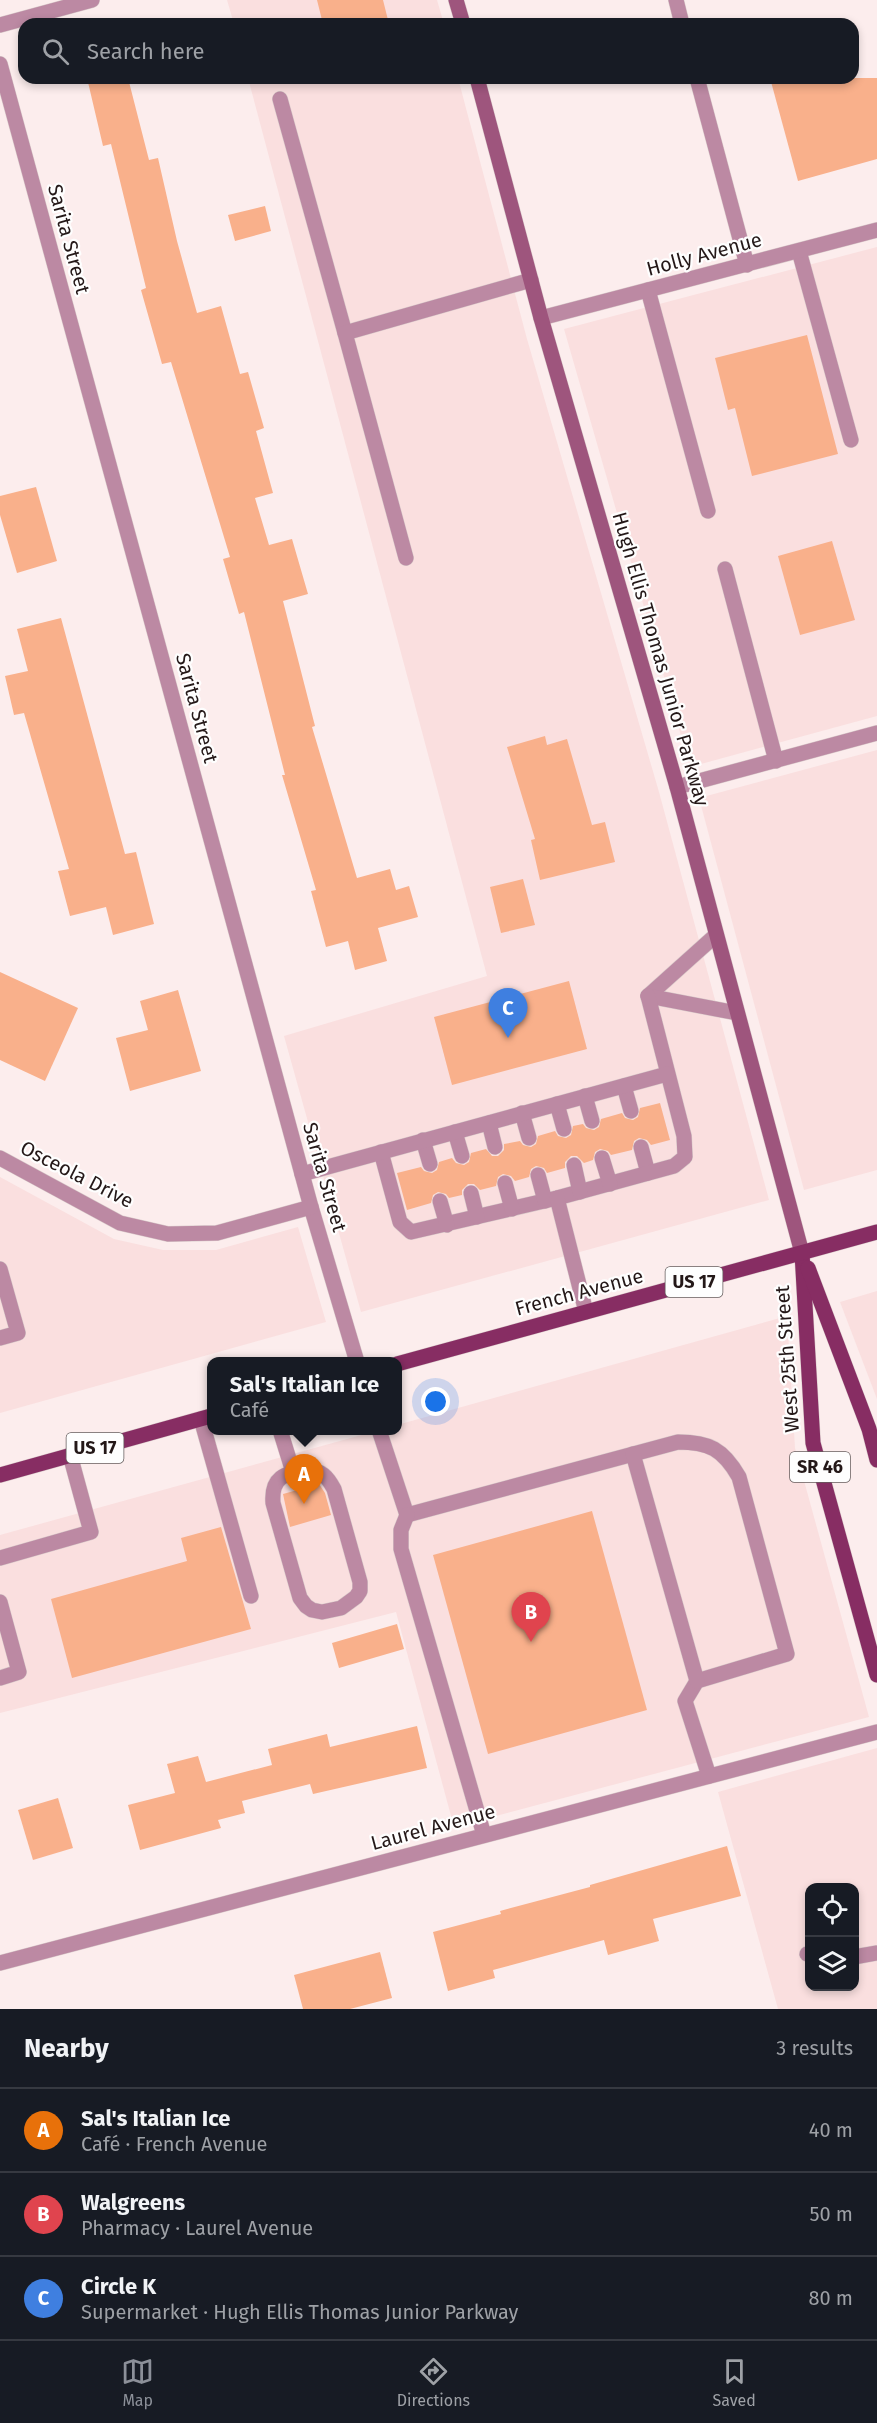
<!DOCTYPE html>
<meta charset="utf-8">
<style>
:root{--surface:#171b24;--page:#242831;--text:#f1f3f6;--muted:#9ea1a6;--line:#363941;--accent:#8c9099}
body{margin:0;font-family:"Fira Sans",sans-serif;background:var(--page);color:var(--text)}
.controls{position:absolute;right:18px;bottom:18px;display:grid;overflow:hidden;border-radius:12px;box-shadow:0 3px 9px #0003}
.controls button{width:54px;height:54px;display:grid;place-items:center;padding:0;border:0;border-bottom:2px solid var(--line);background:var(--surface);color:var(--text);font:30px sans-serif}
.you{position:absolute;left:436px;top:1402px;width:21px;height:21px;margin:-15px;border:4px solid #fff;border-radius:50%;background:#1a73e8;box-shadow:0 0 0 9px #1a73e833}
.badge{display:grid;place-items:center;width:39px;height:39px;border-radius:50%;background:var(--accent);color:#fff;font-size:20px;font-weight:700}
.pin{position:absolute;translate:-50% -50px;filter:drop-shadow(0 2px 3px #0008)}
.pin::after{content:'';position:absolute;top:32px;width:21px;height:18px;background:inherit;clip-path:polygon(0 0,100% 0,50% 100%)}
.popup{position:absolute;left:207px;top:1357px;width:195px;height:78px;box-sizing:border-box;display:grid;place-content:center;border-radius:12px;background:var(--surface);filter:drop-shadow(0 2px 4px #0005);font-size:20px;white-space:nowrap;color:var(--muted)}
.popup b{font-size:22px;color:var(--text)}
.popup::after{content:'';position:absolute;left:50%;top:100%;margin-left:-12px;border:12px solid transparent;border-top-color:var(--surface)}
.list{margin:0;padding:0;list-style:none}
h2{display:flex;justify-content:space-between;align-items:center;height:78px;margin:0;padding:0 24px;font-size:26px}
h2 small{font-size:20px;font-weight:400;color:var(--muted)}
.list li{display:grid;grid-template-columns:39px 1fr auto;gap:18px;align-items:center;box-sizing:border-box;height:84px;padding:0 24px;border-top:2px solid var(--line)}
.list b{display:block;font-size:22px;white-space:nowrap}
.list p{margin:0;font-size:20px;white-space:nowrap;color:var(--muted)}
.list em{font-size:20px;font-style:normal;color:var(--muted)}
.icon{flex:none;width:33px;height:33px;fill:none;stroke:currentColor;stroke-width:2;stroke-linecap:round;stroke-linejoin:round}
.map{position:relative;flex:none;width:877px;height:2009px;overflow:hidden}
.search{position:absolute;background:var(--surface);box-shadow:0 3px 9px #0003;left:18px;right:18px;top:18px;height:66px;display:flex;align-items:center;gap:15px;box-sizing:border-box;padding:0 21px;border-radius:18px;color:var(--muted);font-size:22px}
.sheet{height:330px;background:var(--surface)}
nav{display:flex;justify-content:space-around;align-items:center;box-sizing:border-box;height:84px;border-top:2px solid var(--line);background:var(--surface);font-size:16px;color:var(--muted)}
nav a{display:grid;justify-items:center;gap:3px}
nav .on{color:var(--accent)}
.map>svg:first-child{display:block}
.built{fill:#fadfdf;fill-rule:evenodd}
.building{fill:#f9b08b}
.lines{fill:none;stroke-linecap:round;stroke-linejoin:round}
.lane-casing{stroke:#d9cbcb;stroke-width:16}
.street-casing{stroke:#d9cbcb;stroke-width:16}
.secondary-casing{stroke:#d9cbcb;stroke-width:16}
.primary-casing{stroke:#d9cbcb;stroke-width:16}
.lane{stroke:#bc89a3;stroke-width:15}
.street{stroke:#bc89a3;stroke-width:15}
.secondary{stroke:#9e557d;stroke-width:15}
.primary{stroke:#872d63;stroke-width:15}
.labels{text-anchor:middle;stroke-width:4.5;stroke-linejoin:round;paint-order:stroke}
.shield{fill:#fefefe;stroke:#655d5d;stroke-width:1.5}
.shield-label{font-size:18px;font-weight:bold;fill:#241818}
.street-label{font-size:20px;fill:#241818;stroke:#fefefe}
</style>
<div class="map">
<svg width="877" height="2009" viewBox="0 0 877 2009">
<rect width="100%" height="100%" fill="#fceded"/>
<g class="built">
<path d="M 227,0 L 437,0 L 444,24 L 234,24 Z"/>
<path d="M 248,78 L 458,78 L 527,339 L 659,792 L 769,1200 L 361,1312 L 284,1036 L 487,976 Z"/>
<path d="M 877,247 L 877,716 L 690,767 L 564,329 Z"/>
<path d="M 877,750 L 877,1170 L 804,1190 L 699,798 Z"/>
<path d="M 0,1177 L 114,1239 L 163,1250 L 216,1250 L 298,1227 L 326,1322 L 0,1413 Z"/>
<path d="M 877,1291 L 877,1399 L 840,1302 Z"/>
<path d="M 787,1316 L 795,1448 L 869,1717 L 454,1827 L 396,1612 L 0,1713 L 0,1535 L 376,1431 L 397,1430 L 397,1425 Z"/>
<path d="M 877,1748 L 877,2009 L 778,2009 L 718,1792 ZM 810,1888 L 854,1888 L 854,1986 L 810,1986 Z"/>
</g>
<g class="building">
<path d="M 317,0 L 383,0 L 389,24 L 323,24 Z"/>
<path d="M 87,78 L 128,78 L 149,160 L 158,158 L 177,241 L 197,313 L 221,306 L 240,374 L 248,372 L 264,428 L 256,431 L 273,493 L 255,498 L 269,545 L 292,539 L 308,594 L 283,601 L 315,726 L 312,727 L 357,878 L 390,869 L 396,890 L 409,886 L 418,917 L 378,928 L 387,961 L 355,970 L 348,941 L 326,947 L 311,891 L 316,890 L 282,775 L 285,775 L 244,612 L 239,614 L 223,559 L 230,557 L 171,362 L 162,364 L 141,290 L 146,288 L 111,144 L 103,146 Z"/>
<path d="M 770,78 L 877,78 L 877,159 L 798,181 Z"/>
<path d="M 265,206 L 271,231 L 235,241 L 228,215 Z"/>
<path d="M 807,335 L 838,454 L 752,476 L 735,408 L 728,410 L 715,358 Z"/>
<path d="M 36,487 L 57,561 L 17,573 L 0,515 L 0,496 Z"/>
<path d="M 832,541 L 855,620 L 800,635 L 778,556 Z"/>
<path d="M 61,618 L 125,854 L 136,852 L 154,924 L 113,935 L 106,907 L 70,916 L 58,871 L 69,869 L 24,713 L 14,715 L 5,676 L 28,671 L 17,629 Z"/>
<path d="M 545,736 L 547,745 L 567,739 L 592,825 L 605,822 L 615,862 L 540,880 L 531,840 L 535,839 L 507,747 Z"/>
<path d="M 523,879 L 535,925 L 501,933 L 490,887 Z"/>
<path d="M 0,972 L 78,1008 L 45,1081 L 0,1060 Z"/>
<path d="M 569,981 L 587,1049 L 452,1085 L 434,1017 Z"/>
<path d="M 178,990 L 201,1071 L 130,1091 L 116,1038 L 148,1030 L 140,1001 Z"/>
<path d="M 660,1103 L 670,1140 L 651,1145 L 647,1140 L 639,1138 L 634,1141 L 632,1150 L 611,1155 L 608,1151 L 600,1149 L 595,1152 L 593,1160 L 584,1163 L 577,1156 L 571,1156 L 565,1162 L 565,1168 L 547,1173 L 544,1168 L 536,1166 L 531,1169 L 529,1177 L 515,1181 L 511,1176 L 503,1174 L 498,1177 L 496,1186 L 480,1190 L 474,1184 L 468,1184 L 462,1190 L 462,1195 L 449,1198 L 446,1194 L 438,1192 L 433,1195 L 431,1203 L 407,1210 L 397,1173 L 421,1167 L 424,1171 L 432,1173 L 437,1170 L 439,1162 L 452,1158 L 456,1163 L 464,1165 L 469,1162 L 471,1153 L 486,1149 L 492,1156 L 498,1156 L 504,1150 L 504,1144 L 520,1141 L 523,1145 L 531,1147 L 536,1144 L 538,1136 L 555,1131 L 558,1136 L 566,1138 L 571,1135 L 573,1126 L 583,1124 L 586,1128 L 594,1130 L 599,1127 L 601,1119 L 622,1113 L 625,1118 L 633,1120 L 638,1117 L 640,1108 Z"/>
<path d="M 319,1484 L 325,1493 L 331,1515 L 290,1527 L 283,1494 Z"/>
<path d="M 592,1511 L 647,1710 L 488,1754 L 433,1555 Z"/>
<path d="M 221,1527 L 251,1629 L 72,1678 L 51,1599 L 187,1561 L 181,1538 Z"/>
<path d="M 397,1624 L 404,1649 L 339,1668 L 332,1643 Z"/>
<path d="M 417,1726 L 427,1768 L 313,1794 L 310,1784 L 242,1801 L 245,1813 L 218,1820 L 221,1828 L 140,1850 L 128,1805 L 175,1793 L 167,1764 L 198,1756 L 206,1782 L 272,1765 L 268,1749 L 327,1734 L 330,1747 Z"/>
<path d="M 58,1798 L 73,1848 L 33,1860 L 18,1810 Z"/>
<path d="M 727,1846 L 741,1896 L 653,1919 L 659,1941 L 608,1955 L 604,1940 L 493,1970 L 495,1978 L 448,1991 L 433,1932 L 501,1914 L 500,1911 L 590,1887 L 590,1885 Z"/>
<path d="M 380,1952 L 392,1998 L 350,2009 L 303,2009 L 294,1975 Z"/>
</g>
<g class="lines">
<defs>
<g id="lane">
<path d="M 676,0 L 682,24"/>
<path d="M 697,78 L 747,265"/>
<path d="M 280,99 L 345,333"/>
<path d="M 799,251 L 851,440"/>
<path d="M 648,290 L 708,511"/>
<path d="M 406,558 L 345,333 L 531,280"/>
<path d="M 725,569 L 776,761"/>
<path d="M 648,996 L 716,935"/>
<path d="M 648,996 L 737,1013"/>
<path d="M 624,1086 L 631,1111"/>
<path d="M 585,1096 L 592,1121"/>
<path d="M 557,1104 L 564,1129"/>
<path d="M 522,1113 L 529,1138"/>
<path d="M 489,1123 L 495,1147"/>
<path d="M 455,1132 L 462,1156"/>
<path d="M 423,1140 L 430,1164"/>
<path d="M 641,1147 L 648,1173"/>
<path d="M 381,1152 L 400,1222 L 411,1232 L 557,1198 L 674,1166 L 685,1157 L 684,1136 L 648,996"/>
<path d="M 602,1158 L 610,1184"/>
<path d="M 574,1165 L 580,1192"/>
<path d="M 302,1174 L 667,1074"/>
<path d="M 538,1175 L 545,1201"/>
<path d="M 505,1183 L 512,1209"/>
<path d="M 471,1193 L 477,1217"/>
<path d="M 557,1198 L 586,1312"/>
<path d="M 440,1201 L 447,1225"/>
<path d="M 0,1269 L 18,1333 L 0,1338"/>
<path d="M 201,1419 L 251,1596"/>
<path d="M 280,1430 L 293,1472"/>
<path d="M 379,1430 L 407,1515 L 678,1442 C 709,1442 723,1449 739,1477 L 787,1654 L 697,1681 L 685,1701 L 709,1776"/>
<path d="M 633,1454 L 697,1681"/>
<path d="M 307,1469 C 322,1471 327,1476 334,1489 L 360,1582 L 360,1591 L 356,1597 L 341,1608 L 322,1612 L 312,1610 L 306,1606 L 300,1598 L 273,1503 C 271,1477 284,1474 307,1469 Z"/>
<path d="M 407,1515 L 401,1530 L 401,1549 L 484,1835"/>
<path d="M 0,1558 L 91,1532 L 70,1455"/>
<path d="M 0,1602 L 19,1672 L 0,1678"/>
<path d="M 807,1954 L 810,1955"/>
<path d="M 854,1957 L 877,1953"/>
</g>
<g id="street">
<path d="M 0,25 L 92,0"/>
<path d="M 0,64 L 311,1207 L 357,1362"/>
<path d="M 541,318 L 877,230"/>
<path d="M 677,787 L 877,733"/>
<path d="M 0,1158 L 120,1223 L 168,1234 L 217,1233 L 311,1207"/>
<path d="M 0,1963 L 877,1732"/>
</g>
<g id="secondary">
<path d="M 456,0 L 463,24"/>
<path d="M 477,78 L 541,318 L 677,787 L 802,1253"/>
</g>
<g id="primary">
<path d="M 802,1253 L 813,1443 L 877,1675"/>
<path d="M 808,1268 L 869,1429 L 877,1460"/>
<path d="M 397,1364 L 877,1232"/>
<path d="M 0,1475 L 211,1416"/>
</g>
</defs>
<use href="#lane" class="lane-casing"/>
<use href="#street" class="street-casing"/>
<use href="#secondary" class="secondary-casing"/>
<use href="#primary" class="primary-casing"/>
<use href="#lane" class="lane"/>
<use href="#street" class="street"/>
<use href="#secondary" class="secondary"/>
<use href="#primary" class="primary"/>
</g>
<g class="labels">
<g class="shield">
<rect x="665.5" y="1267" width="57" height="30" rx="4.5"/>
<rect x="66.5" y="1433" width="57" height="30" rx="4.5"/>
<rect x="790" y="1452" width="60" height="30" rx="4.5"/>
</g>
<g class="shield-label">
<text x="694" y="1288">US 17</text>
<text x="95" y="1454">US 17</text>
<text x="820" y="1473">SR 46</text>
</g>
<g class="street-label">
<text transform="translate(69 239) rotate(75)" y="7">Sarita Street</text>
<text transform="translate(704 254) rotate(-15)" y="7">Holly Avenue</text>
<text transform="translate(661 659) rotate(74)" y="7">Hugh Ellis Thomas Junior Parkway</text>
<text transform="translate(197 708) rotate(75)" y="7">Sarita Street</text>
<text transform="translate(77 1174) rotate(27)" y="7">Osceola Drive</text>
<text transform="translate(325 1177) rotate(74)" y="7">Sarita Street</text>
<text transform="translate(579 1292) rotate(-15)" y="7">French Avenue</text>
<text transform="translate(787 1359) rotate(-94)" y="7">West 25th Street</text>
<text transform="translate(433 1827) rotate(-15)" y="7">Laurel Avenue</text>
</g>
</g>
</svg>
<div class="controls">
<button><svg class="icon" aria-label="locate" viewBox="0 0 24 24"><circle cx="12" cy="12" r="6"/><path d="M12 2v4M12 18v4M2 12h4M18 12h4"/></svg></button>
<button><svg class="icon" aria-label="layers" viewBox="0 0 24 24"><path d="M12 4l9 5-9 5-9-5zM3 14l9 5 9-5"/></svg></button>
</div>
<div class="you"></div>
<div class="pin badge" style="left:304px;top:1504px;background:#e8710a">A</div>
<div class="popup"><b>Sal's Italian Ice</b>Café</div>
<div class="pin badge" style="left:531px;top:1642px;background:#e0444e">B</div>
<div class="pin badge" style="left:508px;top:1038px;background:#3f7fe0">C</div>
<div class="search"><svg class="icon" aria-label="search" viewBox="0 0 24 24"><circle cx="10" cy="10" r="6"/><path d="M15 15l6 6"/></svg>Search here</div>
</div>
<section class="sheet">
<h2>Nearby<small>3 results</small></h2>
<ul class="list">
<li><span class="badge" style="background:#e8710a">A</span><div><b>Sal's Italian Ice</b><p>Café · French Avenue</p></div><em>40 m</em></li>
<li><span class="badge" style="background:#e0444e">B</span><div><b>Walgreens</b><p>Pharmacy · Laurel Avenue</p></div><em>50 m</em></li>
<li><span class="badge" style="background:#3f7fe0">C</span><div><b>Circle K</b><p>Supermarket · Hugh Ellis Thomas Junior Parkway</p></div><em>80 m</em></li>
</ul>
</section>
<nav>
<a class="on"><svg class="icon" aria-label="map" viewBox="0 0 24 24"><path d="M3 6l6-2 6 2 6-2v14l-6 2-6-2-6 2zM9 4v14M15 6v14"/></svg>Map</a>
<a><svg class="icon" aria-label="directions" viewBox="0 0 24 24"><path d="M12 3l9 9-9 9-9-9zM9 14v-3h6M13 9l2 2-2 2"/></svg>Directions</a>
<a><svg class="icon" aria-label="saved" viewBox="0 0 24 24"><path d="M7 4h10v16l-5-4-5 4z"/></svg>Saved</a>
</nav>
